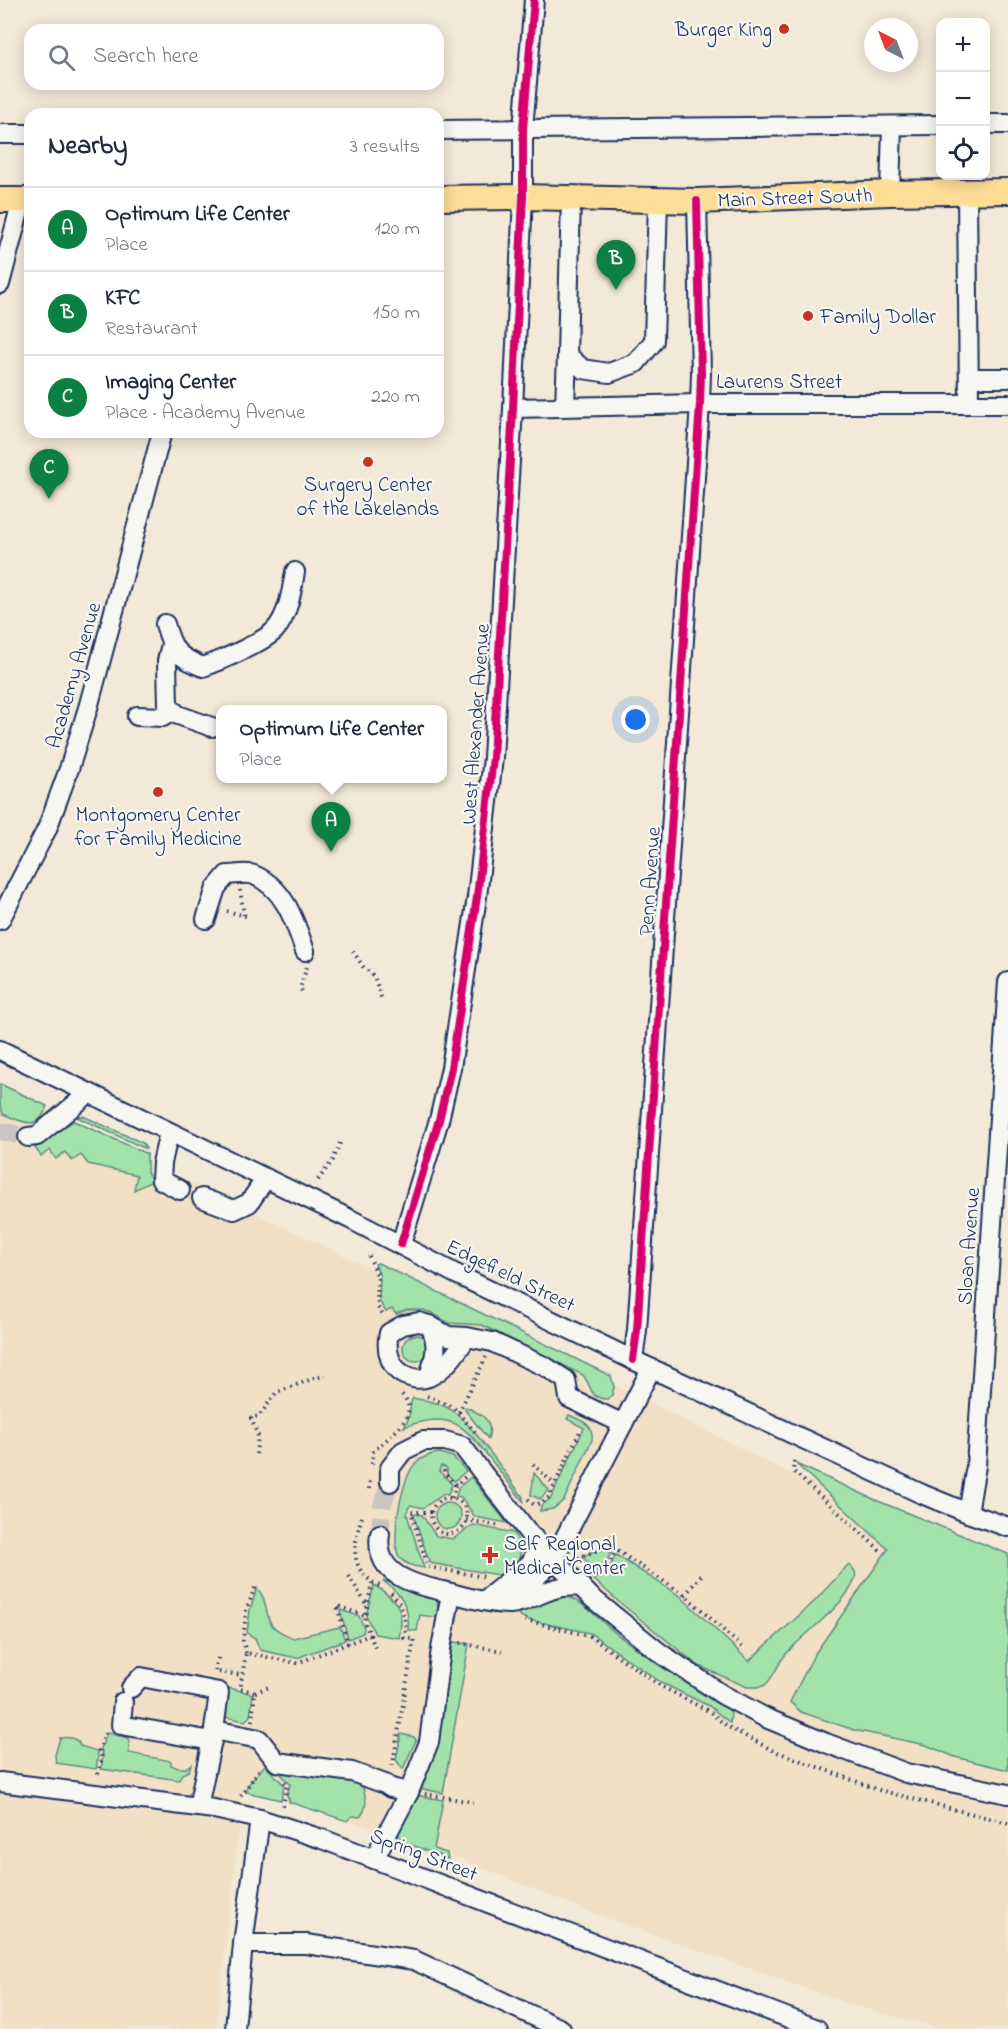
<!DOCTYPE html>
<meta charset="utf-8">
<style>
:root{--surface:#fff;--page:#f2f2f3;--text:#1f2937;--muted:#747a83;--line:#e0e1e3;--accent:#0b8043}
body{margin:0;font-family:"Indie Flower",sans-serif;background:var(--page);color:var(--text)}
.controls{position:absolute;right:18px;top:18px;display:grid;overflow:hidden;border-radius:12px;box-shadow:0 3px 15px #0003}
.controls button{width:54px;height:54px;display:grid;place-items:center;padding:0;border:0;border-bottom:2px solid var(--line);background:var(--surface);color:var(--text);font:30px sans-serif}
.compass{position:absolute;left:864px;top:18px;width:54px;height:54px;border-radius:50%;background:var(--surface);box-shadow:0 3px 15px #0003;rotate:318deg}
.you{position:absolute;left:636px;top:720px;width:21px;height:21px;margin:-15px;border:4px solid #fff;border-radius:50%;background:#1a73e8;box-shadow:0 0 0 9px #1a73e833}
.badge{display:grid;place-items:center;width:39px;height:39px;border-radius:50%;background:var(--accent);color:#fff;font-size:20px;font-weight:700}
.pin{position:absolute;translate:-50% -50px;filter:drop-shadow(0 2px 3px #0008)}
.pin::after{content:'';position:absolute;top:32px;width:21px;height:18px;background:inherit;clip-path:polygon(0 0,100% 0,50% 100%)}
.popup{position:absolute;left:216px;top:705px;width:231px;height:78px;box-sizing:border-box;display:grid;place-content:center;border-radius:12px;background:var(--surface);filter:drop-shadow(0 2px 4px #0005);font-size:20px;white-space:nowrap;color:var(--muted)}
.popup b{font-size:22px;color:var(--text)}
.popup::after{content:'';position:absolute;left:50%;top:100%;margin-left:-12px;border:12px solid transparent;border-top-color:var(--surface)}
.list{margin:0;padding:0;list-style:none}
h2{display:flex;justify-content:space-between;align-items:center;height:78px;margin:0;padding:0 24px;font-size:26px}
h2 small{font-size:20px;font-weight:400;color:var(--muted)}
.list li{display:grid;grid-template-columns:39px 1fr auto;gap:18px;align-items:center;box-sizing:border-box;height:84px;padding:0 24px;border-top:2px solid var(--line)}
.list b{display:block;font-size:22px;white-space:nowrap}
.list p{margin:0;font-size:20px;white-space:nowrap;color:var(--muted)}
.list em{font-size:20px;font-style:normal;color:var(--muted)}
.icon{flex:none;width:33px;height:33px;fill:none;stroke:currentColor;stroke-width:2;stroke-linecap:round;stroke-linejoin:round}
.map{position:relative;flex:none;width:1008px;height:2029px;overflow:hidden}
.search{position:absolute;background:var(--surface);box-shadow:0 3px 15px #0003;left:24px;top:24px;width:420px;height:66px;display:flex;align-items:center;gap:15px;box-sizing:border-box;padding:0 21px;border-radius:18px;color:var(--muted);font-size:22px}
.panel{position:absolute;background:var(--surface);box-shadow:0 3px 15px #0003;left:24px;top:108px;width:420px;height:330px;border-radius:18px}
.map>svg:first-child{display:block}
.built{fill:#f1e0c6}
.green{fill:#a3e3ab;stroke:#5f8984;stroke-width:1.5}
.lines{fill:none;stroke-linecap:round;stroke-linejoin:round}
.minor-tunnel{stroke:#c8c4c0;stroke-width:18;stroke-dasharray:18 9;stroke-linecap:butt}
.minor-casing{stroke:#1b2f5e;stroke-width:22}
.major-casing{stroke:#1b2f5e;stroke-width:28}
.path{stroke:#1b2f5e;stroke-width:4;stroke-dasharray:1.5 4.5;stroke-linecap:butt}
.minor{stroke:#f6f6f2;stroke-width:18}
.major{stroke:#fedd96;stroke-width:24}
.cycleway-casing{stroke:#f6f6f2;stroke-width:11}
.cycleway{stroke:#d6006c;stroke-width:8}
.poi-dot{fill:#c8321e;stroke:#f6f6f2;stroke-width:2}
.labels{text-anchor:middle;stroke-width:4.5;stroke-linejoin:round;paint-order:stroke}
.poi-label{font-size:21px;fill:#1b2f5e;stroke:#f6f6f2;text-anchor:start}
.street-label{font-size:21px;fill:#1b2f5e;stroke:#f6f6f2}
</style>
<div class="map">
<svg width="1008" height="2029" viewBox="0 0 1008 2029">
<rect width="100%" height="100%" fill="#f3e9d8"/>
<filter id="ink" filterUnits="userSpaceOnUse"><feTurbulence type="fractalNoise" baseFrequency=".0167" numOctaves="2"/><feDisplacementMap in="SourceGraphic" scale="12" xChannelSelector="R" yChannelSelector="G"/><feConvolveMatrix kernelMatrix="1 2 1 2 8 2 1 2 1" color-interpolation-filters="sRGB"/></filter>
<g filter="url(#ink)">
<path class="built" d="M 0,1092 L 597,1376 L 780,1468 L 952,1545 L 1008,1565 L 1008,2029 L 942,2029 L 855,2006 L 596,1914 L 434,1849 L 244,1786 L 216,2029 L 0,2029 Z"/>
<g class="green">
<path d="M 0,1084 L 47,1106 C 39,1132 22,1122 3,1114 L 0,1104 Z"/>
<path d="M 83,1116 L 143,1143 L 146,1149 L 77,1117 Z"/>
<path d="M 74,1121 L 147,1154 L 147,1172 L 152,1181 L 134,1190 L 137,1175 L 88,1164 L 81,1155 L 72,1161 L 65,1152 L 56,1159 L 50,1150 L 41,1156 L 35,1148 L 58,1130 Z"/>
<path d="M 378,1263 L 611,1376 L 614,1387 L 612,1395 L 607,1399 C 588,1398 593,1387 583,1375 L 482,1325 L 449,1323 L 432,1313 L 423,1310 L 407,1310 L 396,1314 L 392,1309 L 386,1312 L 379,1301 L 380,1276 L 375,1264 Z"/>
<circle cx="416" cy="1348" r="13"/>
<path d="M 413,1398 C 427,1401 440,1402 453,1411 C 475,1427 505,1474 523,1497 L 523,1501 C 511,1486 500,1471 488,1456 C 462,1422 448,1411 404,1427 C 413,1415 408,1406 413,1398 Z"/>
<path d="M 466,1407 C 482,1414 494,1420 488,1439 L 465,1410 Z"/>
<path d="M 569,1415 C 582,1421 594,1424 592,1440 L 564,1500 L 553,1509 L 540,1511 L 541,1506 L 551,1498 L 584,1428 L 567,1419 Z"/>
<path d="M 440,1453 L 453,1457 L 466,1471 L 454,1481 L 447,1474 L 447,1468 L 441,1466 L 439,1471 L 452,1484 L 448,1495 L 444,1494 L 423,1508 L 411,1505 L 408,1508 L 407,1515 L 424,1568 C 415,1567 405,1565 399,1557 C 390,1542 402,1476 415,1464 C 421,1457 430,1454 440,1453 Z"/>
<path d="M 796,1464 L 878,1501 L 1008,1554 L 1008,1770 L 955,1757 L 926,1745 L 854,1730 L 801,1712 L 790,1702 L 814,1655 L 888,1549 Z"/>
<path d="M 534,1473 L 549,1490 L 540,1499 L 531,1495 Z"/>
<path d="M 471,1477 L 507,1523 L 475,1517 L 461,1497 L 456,1496 L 459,1487 Z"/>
<circle cx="448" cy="1516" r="13"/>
<path d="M 413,1514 L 422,1515 L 436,1536 L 453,1539 L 473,1525 L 514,1533 C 525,1553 521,1562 504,1576 L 430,1563 Z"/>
<path d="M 602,1547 L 611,1553 L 602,1569 L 598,1572 L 582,1557 Z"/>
<path d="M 616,1555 L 680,1596 L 749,1661 L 814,1602 L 848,1565 C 854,1568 857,1572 855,1579 C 846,1605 804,1633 786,1654 C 778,1663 774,1678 765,1685 C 760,1688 753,1687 747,1687 L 699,1666 L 619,1602 L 590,1576 L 600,1578 L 608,1571 Z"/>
<path d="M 383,1581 L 417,1588 L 436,1598 L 438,1606 L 437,1616 L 434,1617 L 420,1615 L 417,1631 L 408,1630 C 410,1607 402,1594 383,1581 Z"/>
<path d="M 374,1585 C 398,1600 405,1609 399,1638 L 375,1634 L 366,1616 Z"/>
<path d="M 257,1588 C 268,1599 264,1614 272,1625 C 277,1631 286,1635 293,1638 L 340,1627 L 345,1640 L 297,1658 L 260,1650 L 255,1638 L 247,1633 L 250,1610 Z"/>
<path d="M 557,1596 C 577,1595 588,1610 603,1622 C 630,1647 663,1666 694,1686 C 707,1694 721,1701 731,1712 L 730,1723 L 709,1706 L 662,1683 L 590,1633 L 529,1620 L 520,1616 L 520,1610 Z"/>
<path d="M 340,1610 L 359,1616 L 364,1628 L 363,1633 L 348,1639 Z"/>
<path d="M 453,1642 L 469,1644 L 443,1793 L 418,1788 L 440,1719 Z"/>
<path d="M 229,1688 L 253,1694 L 250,1716 L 245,1721 L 225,1717 Z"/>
<path d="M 107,1733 L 129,1738 L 129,1753 L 171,1761 L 171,1765 L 178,1768 L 186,1768 L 191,1764 L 189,1771 L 182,1774 L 179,1780 L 101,1769 L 103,1756 L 101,1748 Z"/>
<path d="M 401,1734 L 414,1737 L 416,1740 L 403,1769 L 396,1760 Z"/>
<path d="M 60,1738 C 68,1737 78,1737 80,1746 L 97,1751 L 98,1756 L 96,1769 L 56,1763 L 55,1755 Z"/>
<path d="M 270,1762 L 361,1783 C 366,1795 369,1807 360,1817 L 352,1816 L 347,1821 L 289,1802 L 289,1799 L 287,1795 L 290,1784 Z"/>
<path d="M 265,1765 L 284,1785 L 281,1800 L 246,1792 L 247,1786 Z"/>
<path d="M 415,1795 L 443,1800 L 434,1849 L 447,1853 L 448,1859 L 401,1841 L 398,1832 Z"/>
</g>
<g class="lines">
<g class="minor-tunnel">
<path d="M 0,1131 L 28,1137"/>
<path d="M 380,1534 L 382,1506 L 390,1482"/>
</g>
<defs>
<g id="minor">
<path d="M 986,124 L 1008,124"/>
<path d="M 438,130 L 940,125"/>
<path d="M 0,134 L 30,134"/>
<path d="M 967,192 L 969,404"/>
<path d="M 890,193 L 892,126"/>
<path d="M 571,198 L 567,355 L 583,369 L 609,373 L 636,363 L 654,341 L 658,200"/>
<path d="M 0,284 L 22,200"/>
<path d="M 969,378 L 1008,378"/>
<path d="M 565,405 L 567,355"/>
<path d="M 513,408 L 700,404 L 1008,404"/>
<path d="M 165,624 C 173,652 177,656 203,667 C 220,661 264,642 275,630 C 288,616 292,590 295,572"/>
<path d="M 171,644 L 167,661 L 168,706 L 178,715 L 212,727"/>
<path d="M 137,716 L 163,717 L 172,710"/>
<path d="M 206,919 L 216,888 L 227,875 C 235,875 247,872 254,875 C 285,888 295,922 305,951"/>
<path d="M 0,920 L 47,829 L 69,769 L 88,708 L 162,432"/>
<path d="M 0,1050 L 350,1219 L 458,1275 L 633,1360 L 922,1494 L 968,1513 L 1008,1527"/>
<path d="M 169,1132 L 162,1163 L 161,1180 L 180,1190"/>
<path d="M 28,1137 L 37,1136 L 89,1093"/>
<path d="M 202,1198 L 234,1210 L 249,1203 L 266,1178"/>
<path d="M 401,1244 L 439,1120 L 451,1068 L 477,897 L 493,758 L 513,408 L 523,197 L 523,129 L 534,0"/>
<path d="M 429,1325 C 440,1342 435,1358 429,1376"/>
<path d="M 467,1337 C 456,1353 447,1368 429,1377 C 420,1380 415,1379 407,1376 C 390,1370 385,1350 389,1333 L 403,1325 L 419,1322 L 429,1325 L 448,1336 L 467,1337 L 492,1342 L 546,1367 L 566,1380 L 569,1398 L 623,1424"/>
<path d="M 633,1360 L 637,1330 L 700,404 L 701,373 L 697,201"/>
<path d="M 390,1482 L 390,1468 L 403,1451 L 423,1441 L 445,1441 L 462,1446 L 531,1536 L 591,1597 L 660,1653 L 723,1695 L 766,1718 L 826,1743 L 906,1773 L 1008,1794"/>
<path d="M 968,1513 L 976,1466 L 1008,982"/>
<path d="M 380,1534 C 373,1578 418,1585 451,1593 C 470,1598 490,1604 510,1604 C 528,1603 545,1589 563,1587 C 569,1586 575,1587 581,1586"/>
<path d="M 485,1600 L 532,1562 L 535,1551 L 534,1538"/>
<path d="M 484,1601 L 522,1592 L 554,1559 L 651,1369"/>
<path d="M 131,1688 L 141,1677 L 219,1692 L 214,1730"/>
<path d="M 123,1702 L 121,1725 L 212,1741"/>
<path d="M 0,1782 L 214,1809 L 260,1819 L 322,1839 L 817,2029"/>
<path d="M 198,1807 L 214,1730 L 259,1739 L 277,1762 L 352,1772 L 385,1784 L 391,1788 L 409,1792"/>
<path d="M 374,1859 L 409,1792 L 429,1742 L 441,1649 L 451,1593"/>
<path d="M 243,1944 L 306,1944 L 414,1960 L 561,2029"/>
<path d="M 235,2029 L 243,1944 L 260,1819"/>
</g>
<g id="major">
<path d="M 438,198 L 523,197 L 697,201 L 890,193 L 1008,191"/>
<path d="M 0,200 L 30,200"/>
</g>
</defs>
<use href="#minor" class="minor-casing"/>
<use href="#major" class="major-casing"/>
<g class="path">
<path d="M 240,890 L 244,915"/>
<path d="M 227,911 L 249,917"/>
<path d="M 353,951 L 364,968 L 374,976 L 382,1000"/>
<path d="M 302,991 L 300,988 L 307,967"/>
<path d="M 318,1180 L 333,1160 L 340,1143"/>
<path d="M 369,1256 L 378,1277 L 377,1306 L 384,1317"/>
<path d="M 427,1396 L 453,1407 L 475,1432"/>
<path d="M 459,1412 L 486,1357"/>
<path d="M 256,1454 L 258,1436 L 251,1418 L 259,1416 L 276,1393 L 314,1378 L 325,1376"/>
<path d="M 794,1461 L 793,1471 L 882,1552"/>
<path d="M 372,1464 L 373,1452 C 386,1438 426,1414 400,1393"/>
<path d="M 533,1464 L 555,1485"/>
<path d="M 444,1470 L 444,1473 L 456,1485"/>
<path d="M 369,1489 L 370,1480"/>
<circle cx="449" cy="1516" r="18"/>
<path d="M 452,1498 L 455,1486 L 466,1476"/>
<path d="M 528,1499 L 534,1505 L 542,1503 L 549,1497 L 581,1429"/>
<path d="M 431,1512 L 411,1512 L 428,1567 L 485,1577"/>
<path d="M 362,1517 C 353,1545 348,1571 380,1586"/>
<path d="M 466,1520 L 501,1526"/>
<path d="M 578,1558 L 604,1548 L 616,1550 L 685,1595 L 745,1650"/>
<path d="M 349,1576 L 366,1604"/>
<path d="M 595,1576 L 597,1577 L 604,1573 L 616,1550"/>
<path d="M 391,1593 C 404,1606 407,1620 404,1638 L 414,1639 L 392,1769"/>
<path d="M 685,1595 L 703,1573"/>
<path d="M 525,1620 L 589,1636 L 661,1686 L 710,1712 L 728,1727 L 772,1750 L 879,1790 L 1008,1823"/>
<path d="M 370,1635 L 376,1650"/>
<path d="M 460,1643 L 502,1651"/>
<path d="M 348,1644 L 337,1606 L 364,1615"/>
<path d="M 246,1653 L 243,1641 L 246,1611 L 255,1587"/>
<path d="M 215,1671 L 219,1654"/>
<path d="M 219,1672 L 242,1675"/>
<path d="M 255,1692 L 272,1686"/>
<path d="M 252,1721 L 255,1692 L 240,1689 L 246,1653 L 297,1663 L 370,1635 L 364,1621 L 372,1583"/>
<path d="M 98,1774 L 102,1757 L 99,1751 L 105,1733"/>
<path d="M 425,1794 L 473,1802"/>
<path d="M 241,1796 L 261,1767"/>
<path d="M 283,1806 L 287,1785 L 284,1781"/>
</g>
<use href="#minor" class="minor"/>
<use href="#major" class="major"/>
<defs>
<g id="cycleway">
<path d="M 401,1244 L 439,1120 L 451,1068 L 477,897 L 493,758 L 513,408 L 523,197 L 523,129 L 534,0"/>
<path d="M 633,1360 L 637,1330 L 700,404 L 701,373 L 697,201"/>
</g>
</defs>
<use href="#cycleway" class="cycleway-casing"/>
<use href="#cycleway" class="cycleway"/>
</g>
</g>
<g class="poi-dot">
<circle cx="784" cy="29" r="6"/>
<circle cx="808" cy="316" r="6"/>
<circle cx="368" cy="462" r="6"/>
<circle cx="158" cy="792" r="6"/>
<path d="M487 1546h6v6h6v6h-6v6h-6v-6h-6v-6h6z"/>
</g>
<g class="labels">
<g class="poi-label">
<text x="772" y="36" text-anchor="end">Burger King</text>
<text x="820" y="323">Family Dollar</text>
<text x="368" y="491" text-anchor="middle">Surgery Center<tspan x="368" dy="24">of the Lakelands</tspan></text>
<text x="158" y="821" text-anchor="middle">Montgomery Center<tspan x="158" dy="24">for Family Medicine</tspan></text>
<text x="504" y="1550">Self Regional<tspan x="504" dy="24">Medical Center</tspan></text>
</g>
<g class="street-label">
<text transform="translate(795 197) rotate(-2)" y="7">Main Street South</text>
<text x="779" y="388">Laurens Street</text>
<text transform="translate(73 675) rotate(-74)" y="7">Academy Avenue</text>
<text transform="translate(475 724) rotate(-86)" y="7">West Alexander Avenue</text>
<text transform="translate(649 881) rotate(-86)" y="7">Penn Avenue</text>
<text transform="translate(968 1246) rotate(-86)" y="7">Sloan Avenue</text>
<text transform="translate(511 1275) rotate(26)" y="7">Edgefield Street</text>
<text transform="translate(424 1854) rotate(21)" y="7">Spring Street</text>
</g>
</g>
</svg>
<div class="controls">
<button>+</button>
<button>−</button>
<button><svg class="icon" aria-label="locate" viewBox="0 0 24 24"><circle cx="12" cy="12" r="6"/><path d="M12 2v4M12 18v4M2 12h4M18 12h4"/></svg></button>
</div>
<svg class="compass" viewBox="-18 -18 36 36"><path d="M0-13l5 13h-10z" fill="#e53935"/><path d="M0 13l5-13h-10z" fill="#747a83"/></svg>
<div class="you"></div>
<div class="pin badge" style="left:331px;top:852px">A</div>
<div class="popup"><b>Optimum Life Center</b>Place</div>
<div class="pin badge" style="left:616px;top:290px">B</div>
<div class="pin badge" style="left:49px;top:499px">C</div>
<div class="search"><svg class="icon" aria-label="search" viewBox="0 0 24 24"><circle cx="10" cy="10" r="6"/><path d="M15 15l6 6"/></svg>Search here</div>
<section class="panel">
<h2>Nearby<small>3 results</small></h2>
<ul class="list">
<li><span class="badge">A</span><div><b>Optimum Life Center</b><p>Place</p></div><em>120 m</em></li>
<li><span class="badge">B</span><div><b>KFC</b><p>Restaurant</p></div><em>150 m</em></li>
<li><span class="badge">C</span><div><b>Imaging Center</b><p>Place · Academy Avenue</p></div><em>220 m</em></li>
</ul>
</section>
</div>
